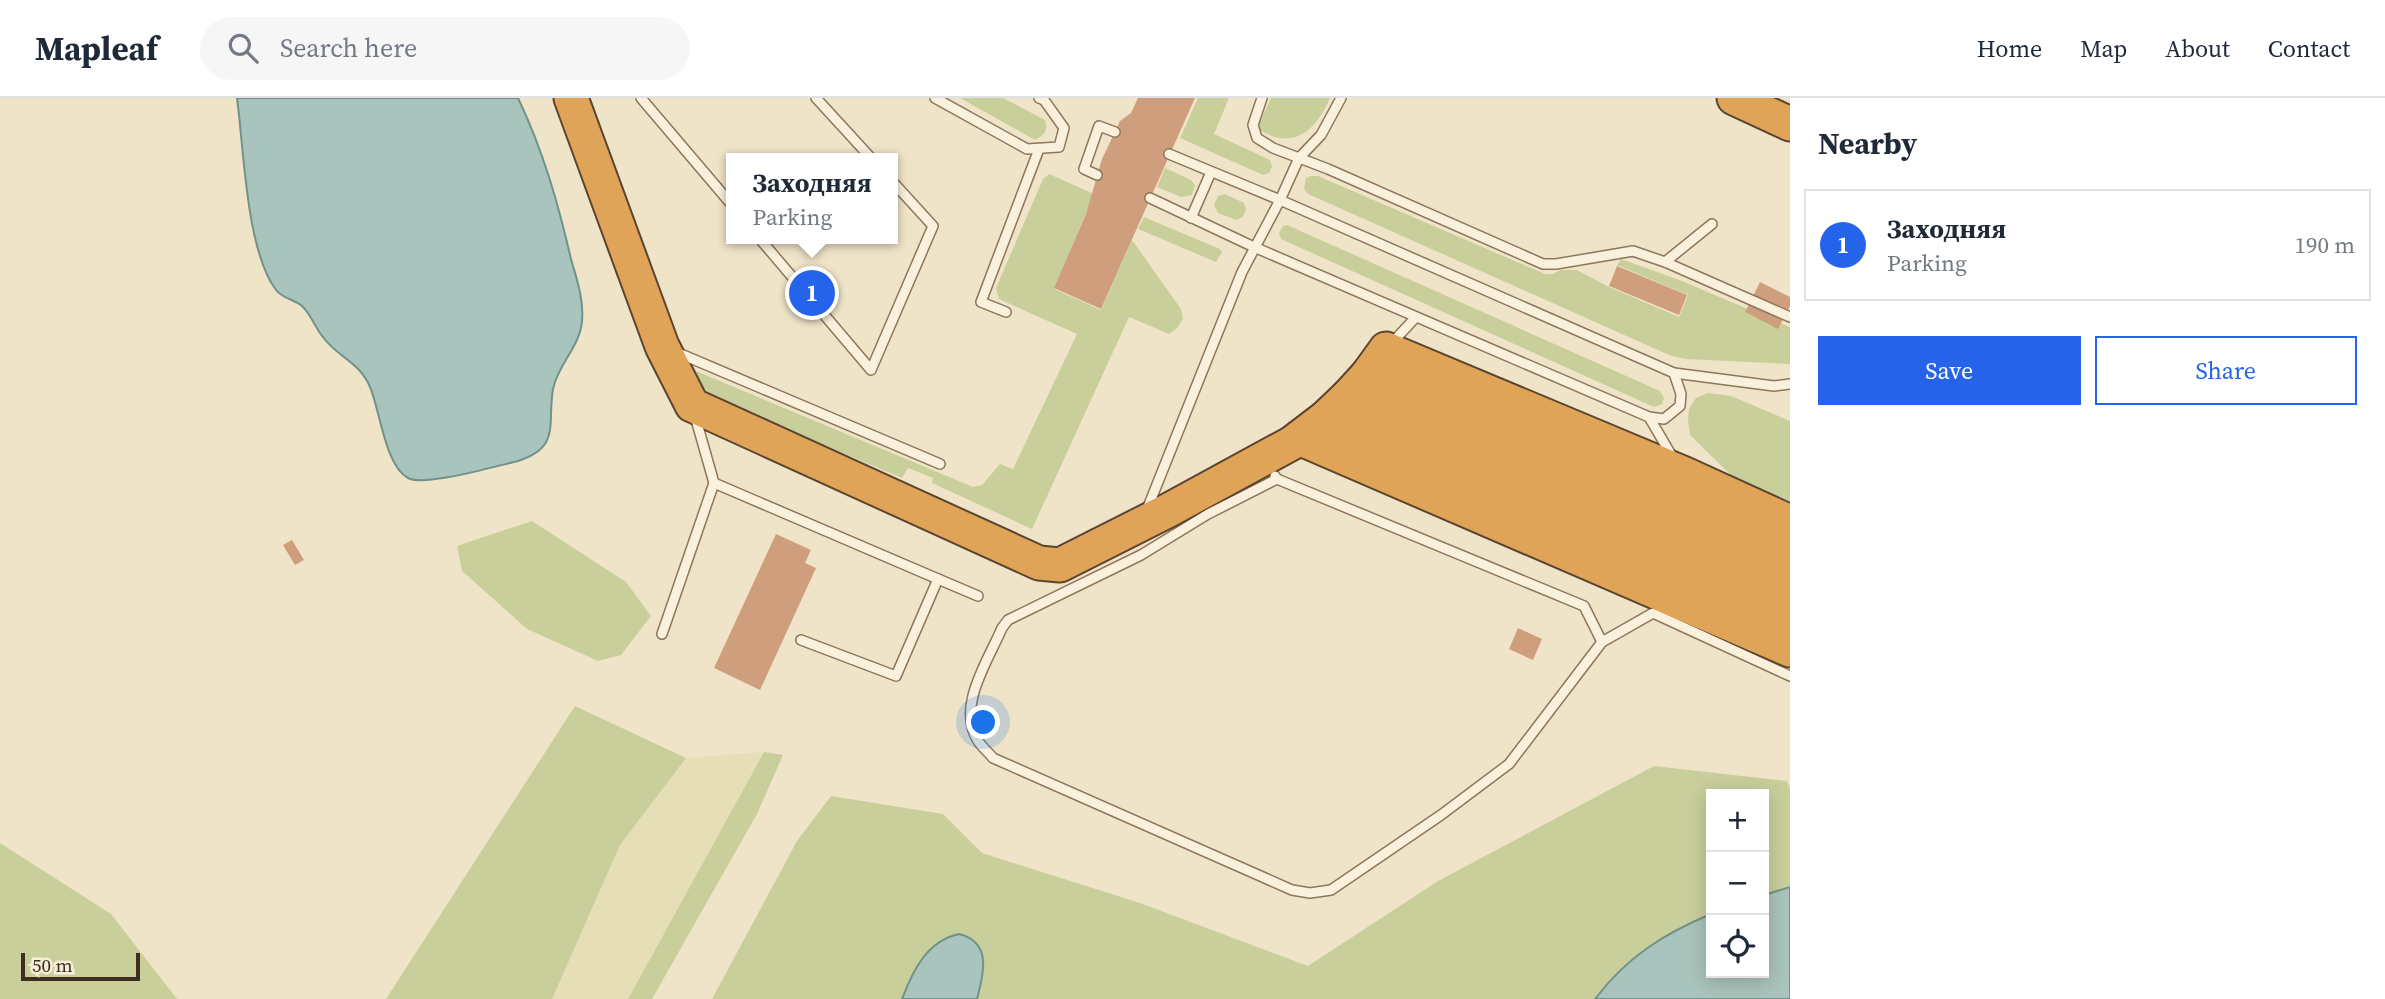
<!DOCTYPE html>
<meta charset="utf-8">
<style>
:root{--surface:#fff;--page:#f6f6f7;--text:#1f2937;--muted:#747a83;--line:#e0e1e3;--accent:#2563eb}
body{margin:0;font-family:"Source Serif 4",serif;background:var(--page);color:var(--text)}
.controls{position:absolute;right:21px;bottom:21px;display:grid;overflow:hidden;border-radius:0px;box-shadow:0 4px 18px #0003}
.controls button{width:63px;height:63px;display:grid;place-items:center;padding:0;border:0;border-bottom:2px solid var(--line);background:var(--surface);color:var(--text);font:35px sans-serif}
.scale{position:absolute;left:21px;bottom:18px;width:119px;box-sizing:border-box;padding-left:7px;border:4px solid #3d2e20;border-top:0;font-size:19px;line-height:24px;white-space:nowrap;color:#3d2e20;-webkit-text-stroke:5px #f7eed8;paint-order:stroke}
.you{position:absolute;left:984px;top:625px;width:24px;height:24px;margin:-18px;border:5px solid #fff;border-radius:50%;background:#1a73e8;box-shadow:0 0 0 10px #1a73e833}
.badge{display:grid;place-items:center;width:46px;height:46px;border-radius:50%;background:var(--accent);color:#fff;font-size:23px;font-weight:700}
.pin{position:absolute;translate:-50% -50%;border:4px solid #fff;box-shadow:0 2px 7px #0006}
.popup{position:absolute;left:726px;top:55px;width:172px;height:91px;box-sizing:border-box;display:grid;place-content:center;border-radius:0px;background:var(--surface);filter:drop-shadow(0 2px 5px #0005);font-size:23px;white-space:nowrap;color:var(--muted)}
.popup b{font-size:26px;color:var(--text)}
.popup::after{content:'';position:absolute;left:50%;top:100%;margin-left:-14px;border:14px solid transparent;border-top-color:var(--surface)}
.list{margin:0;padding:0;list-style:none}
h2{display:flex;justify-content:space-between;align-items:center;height:91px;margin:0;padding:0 28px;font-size:30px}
h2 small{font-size:23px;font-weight:400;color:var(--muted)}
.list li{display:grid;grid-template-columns:46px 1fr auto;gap:21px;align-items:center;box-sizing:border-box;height:112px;margin:0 14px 14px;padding:0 14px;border:2px solid var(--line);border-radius:0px}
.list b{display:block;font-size:26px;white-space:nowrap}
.list p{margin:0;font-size:23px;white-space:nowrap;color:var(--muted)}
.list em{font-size:23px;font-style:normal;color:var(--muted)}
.actions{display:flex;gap:14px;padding:21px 28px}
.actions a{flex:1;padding:16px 0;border:2px solid var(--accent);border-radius:0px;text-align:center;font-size:24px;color:var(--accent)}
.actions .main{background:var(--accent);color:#fff}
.icon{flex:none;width:38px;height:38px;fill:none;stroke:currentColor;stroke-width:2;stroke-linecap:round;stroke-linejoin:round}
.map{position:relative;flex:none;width:1790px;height:901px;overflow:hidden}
header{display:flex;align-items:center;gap:42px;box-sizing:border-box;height:98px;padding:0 35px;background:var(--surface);border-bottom:2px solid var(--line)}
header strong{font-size:33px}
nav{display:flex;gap:38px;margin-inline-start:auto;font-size:24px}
.search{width:490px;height:63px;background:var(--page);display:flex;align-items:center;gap:18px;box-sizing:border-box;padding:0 24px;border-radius:38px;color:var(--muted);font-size:26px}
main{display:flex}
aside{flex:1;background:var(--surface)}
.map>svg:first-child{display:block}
.farmland{fill:#e6deb5}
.green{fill:#c9cf9b}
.water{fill:#a9c4bc;stroke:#6f938a;stroke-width:2}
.building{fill:#cf9f7d}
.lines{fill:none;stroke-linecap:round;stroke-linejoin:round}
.lane-casing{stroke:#8d765c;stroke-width:12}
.highway-casing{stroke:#5b4430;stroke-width:37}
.lane{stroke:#faf1dc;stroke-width:9}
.highway{stroke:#e0a458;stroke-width:33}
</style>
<header>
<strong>Mapleaf</strong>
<div class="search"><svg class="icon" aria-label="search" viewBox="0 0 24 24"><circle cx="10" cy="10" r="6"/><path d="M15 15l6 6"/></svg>Search here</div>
<nav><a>Home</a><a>Map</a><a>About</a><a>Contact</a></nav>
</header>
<main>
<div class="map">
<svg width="1790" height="901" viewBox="0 0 1790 901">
<rect width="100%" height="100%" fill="#f0e4c8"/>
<path class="farmland" d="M 764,654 L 628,901 L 552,901 L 620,747 L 686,660 Z"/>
<g class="green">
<path d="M 960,0 L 1003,0 L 1045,22 C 1048,32 1045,37 1035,42 Z"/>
<path d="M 1198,0 L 1229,0 L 1214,36 L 1270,62 L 1272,69 L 1269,75 L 1263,77 L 1180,40 Z"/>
<path d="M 1271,0 L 1330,0 C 1321,21 1306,44 1279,40 C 1272,39 1264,34 1257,31 Z"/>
<path d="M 1165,70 L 1191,82 L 1195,87 L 1192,97 L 1181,99 L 1157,89 Z"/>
<path d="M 1049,76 L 1094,96 L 1054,191 L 1101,212 L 1132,142 L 1181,211 L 1183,221 L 1177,230 L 1169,236 L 1129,219 L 1032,431 L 932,385 L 933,380 L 908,370 L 902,380 L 701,295 L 691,271 L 973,389 L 982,387 L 1000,366 L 1013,371 L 1077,236 L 999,201 L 996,190 L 1043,81 Z"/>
<path d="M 1311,78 L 1318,78 L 1545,176 L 1553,176 L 1560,172 L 1577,172 L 1609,189 L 1679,219 L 1688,197 L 1617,167 L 1621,161 L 1682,183 L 1790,229 L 1790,266 L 1685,261 L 1669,257 L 1308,96 L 1304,91 L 1306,80 Z"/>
<path d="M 1225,96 L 1244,105 L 1246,112 L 1243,119 L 1236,122 L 1218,115 L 1214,107 L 1218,98 Z"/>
<path d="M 1144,119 L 1220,151 L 1222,154 L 1216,164 L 1138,131 Z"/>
<path d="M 1287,127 L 1660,293 L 1664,300 L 1662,306 L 1654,309 L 1281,141 L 1279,135 L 1283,128 Z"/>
<path d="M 1708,295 L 1731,298 L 1790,323 L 1790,417 L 1741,387 L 1690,337 L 1688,323 L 1689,311 L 1696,300 Z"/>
<path d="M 532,423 L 626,484 L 651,518 L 621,557 L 598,563 L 527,531 L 462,473 L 457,448 Z"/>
<path d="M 575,608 L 686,660 L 620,747 L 552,901 L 386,901 Z"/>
<path d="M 764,654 L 783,657 L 757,716 L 652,901 L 628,901 Z"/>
<path d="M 1654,668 L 1787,683 L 1790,691 L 1790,789 L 1764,797 L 1764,696 L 1711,696 L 1711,816 C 1663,836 1627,859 1595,901 L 977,901 C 984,875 991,844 959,836 L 905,894 L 902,901 L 712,901 L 797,743 L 831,698 L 943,716 L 982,755 L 1140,805 L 1308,868 L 1438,783 Z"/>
<path d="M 0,745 L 111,816 L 177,901 L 0,901 Z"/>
</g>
<g class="water">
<path d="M 237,0 L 518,0 C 543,52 558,105 571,161 C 577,182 584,202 582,223 C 580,249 558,266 553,291 C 547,327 561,349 518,363 C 496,368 425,389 408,380 C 385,368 380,312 370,289 C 359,263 337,259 323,239 C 315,230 311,216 302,208 C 294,201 283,201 276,192 C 246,152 244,51 237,0 Z"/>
<path d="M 1790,789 L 1790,901 L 1595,901 C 1627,859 1663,836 1711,816 L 1711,875 L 1764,875 L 1764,797 Z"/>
<path d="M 959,836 C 992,844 984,875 977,901 L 902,901 C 913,872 927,843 959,836 Z"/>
</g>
<g class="building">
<path d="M 1138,0 L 1195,0 L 1101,211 L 1054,190 L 1086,116 L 1102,61 L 1120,23 L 1131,15 Z"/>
<path d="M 1617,168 L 1687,197 L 1679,217 L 1609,188 Z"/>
<path d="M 1760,184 L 1790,199 L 1790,208 L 1778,231 L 1745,214 Z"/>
<path d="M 776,436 L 811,452 L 805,465 L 816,470 L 760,592 L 714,570 Z"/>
<path d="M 292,442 L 304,462 L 295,467 L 283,447 Z"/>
<path d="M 1518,530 L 1542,541 L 1533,562 L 1509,551 Z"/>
</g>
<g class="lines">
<defs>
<g id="lane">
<path d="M 641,0 L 732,107"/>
<path d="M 816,0 L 871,60"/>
<path d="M 935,0 L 1027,51 L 1059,49 L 1064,30 L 1044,2 L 1039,0"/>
<path d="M 1262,0 L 1253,27 L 1257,40 L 1273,50 L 1328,71 L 1543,166 L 1556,166 L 1633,153 L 1665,164 L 1712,126"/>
<path d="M 1169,56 L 1280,102 L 1674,275 L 1774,288 L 1790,286"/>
<path d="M 1097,77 L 1084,71 L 1099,28 L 1115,34"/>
<path d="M 1150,100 L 1254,149 L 1649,319 L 1664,321 L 1680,308 L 1681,296 L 1674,275"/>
<path d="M 1191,120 L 1211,74"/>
<path d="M 760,141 L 871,272 L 933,128 L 892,83"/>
<path d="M 1665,164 L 1790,219"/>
<path d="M 1006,214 L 981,204 L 1039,51"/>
<path d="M 1390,247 L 1416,219"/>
<path d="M 676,254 L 940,366"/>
<path d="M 695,318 L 714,385 L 938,481"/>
<path d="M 1649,319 L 1673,360"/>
<path d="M 1275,378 L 1277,381 L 1584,508 L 1602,544"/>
<path d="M 1277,381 L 1208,416 L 1141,457 L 1008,522 L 1002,530 C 988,563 956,609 978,643 C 982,649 988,654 993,660 L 1292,792 L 1310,795 L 1331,792 L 1441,717 L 1509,666 L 1602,544 L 1653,515 L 1790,578"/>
<path d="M 1146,414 L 1242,174 L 1280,102 L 1299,60 L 1321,37 L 1341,0"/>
<path d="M 662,536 L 714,385"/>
<path d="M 801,542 L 896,578 L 938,481 L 978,498"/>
</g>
<g id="highway">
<path d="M 571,0 L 662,248 L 692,307 L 1039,465 L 1060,467 L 1169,412 L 1292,345 L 1326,319 L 1348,298 L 1368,276 L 1386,251 L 1685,376 L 1790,424"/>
<path d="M 1734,0 L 1790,26"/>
<path d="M 1368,276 L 1790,455"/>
<path d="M 1348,298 L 1790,486"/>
<path d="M 1326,319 L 1790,519"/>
<path d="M 1299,340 L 1790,552"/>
</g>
</defs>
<use href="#lane" class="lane-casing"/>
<use href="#highway" class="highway-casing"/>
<use href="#lane" class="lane"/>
<use href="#highway" class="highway"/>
</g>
</svg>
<div class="controls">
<button>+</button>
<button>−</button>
<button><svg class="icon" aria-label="locate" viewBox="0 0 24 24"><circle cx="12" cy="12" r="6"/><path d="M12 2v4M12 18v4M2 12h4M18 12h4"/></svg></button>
</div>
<div class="scale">50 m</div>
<div class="you"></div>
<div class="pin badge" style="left:812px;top:195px">1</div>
<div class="popup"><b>Заходняя</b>Parking</div>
</div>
<aside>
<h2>Nearby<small></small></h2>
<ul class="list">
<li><span class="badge">1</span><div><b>Заходняя</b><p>Parking</p></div><em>190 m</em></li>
</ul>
<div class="actions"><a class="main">Save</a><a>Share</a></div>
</aside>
</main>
